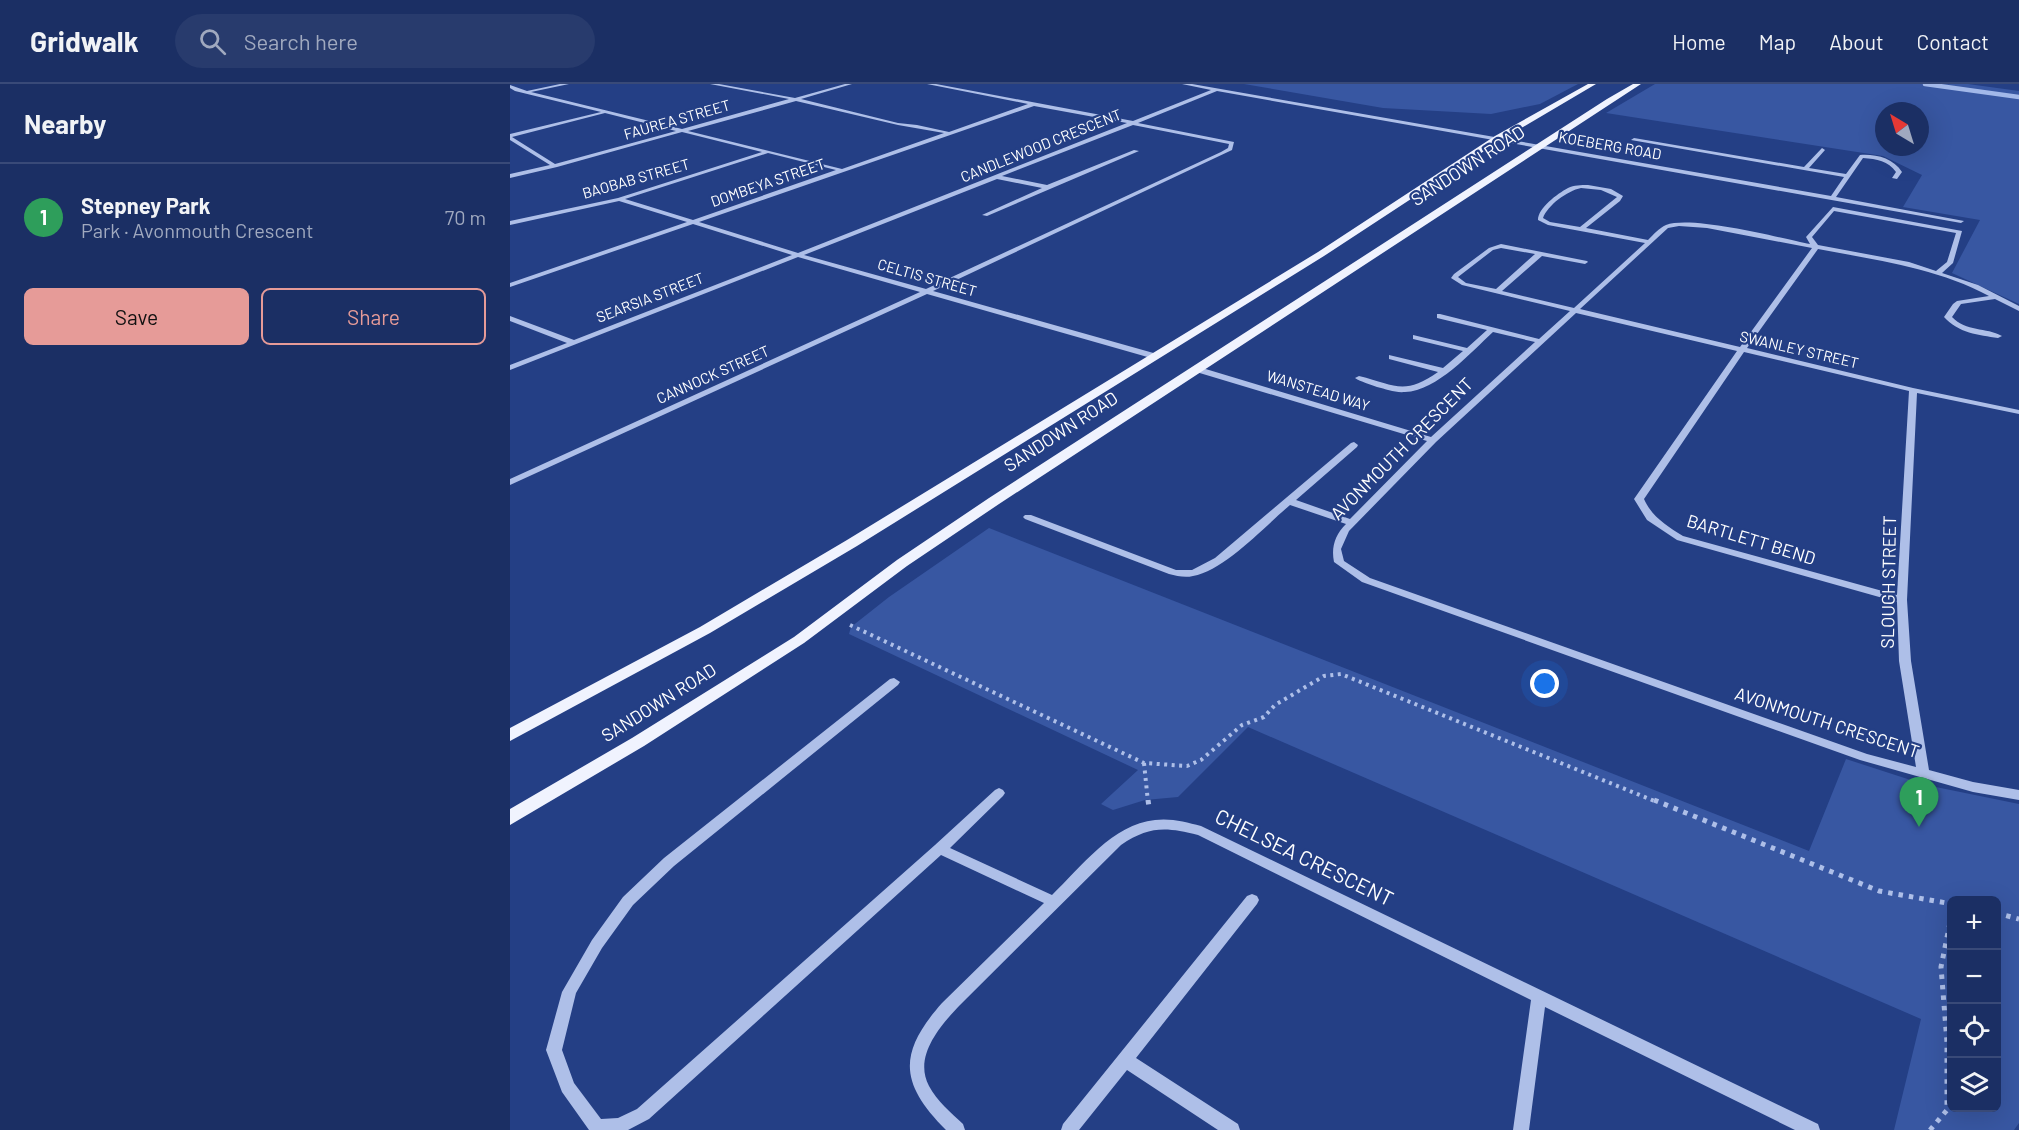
<!DOCTYPE html>
<meta charset="utf-8">
<style>
:root{--surface:#1b2f64;--page:#283b6d;--text:#f1f3f6;--muted:#a0a9bf;--line:#394a78;--accent:#e69b98}
body{margin:0;font-family:Barlow,sans-serif;background:var(--page);color:var(--text)}
.controls{position:absolute;right:18px;bottom:18px;display:grid;overflow:hidden;border-radius:9px;box-shadow:0 6px 24px #0002}
.controls button{width:54px;height:54px;display:grid;place-items:center;padding:0;border:0;border-bottom:2px solid var(--line);background:var(--surface);color:var(--text);font:30px sans-serif}
.compass{position:absolute;left:1365px;top:18px;width:54px;height:54px;border-radius:50%;background:var(--surface);box-shadow:0 6px 24px #0002;rotate:322deg}
.you{position:absolute;left:1035px;top:600px;width:21px;height:21px;margin:-15px;border:4px solid #fff;border-radius:50%;background:#1a73e8;box-shadow:0 0 0 9px #1a73e833}
.badge{display:grid;place-items:center;width:39px;height:39px;border-radius:50%;background:var(--accent);color:#fff;font-size:20px;font-weight:700}
.pin{position:absolute;translate:-50% -50px;filter:drop-shadow(0 2px 3px #0008)}
.pin::after{content:'';position:absolute;top:32px;width:21px;height:18px;background:inherit;clip-path:polygon(0 0,100% 0,50% 100%)}
.list{margin:0;padding:0;list-style:none}
h2{display:flex;justify-content:space-between;align-items:center;height:78px;margin:0;padding:0 24px;font-size:26px}
h2 small{font-size:20px;font-weight:400;color:var(--muted)}
.list li{display:grid;grid-template-columns:39px 1fr auto;gap:18px;align-items:center;box-sizing:border-box;height:108px;padding:0 24px;border-top:2px solid var(--line)}
.list b{display:block;font-size:22px;white-space:nowrap}
.list p{margin:0;font-size:20px;white-space:nowrap;color:var(--muted)}
.list em{font-size:20px;font-style:normal;color:var(--muted)}
.actions{display:flex;gap:12px;padding:18px 24px}
.actions a{flex:1;padding:14px 0;border:2px solid var(--accent);border-radius:9px;text-align:center;font-size:21px;color:var(--accent)}
.actions .main{background:var(--accent);color:#111}
.icon{flex:none;width:33px;height:33px;fill:none;stroke:currentColor;stroke-width:2;stroke-linecap:round;stroke-linejoin:round}
.map{position:relative;flex:none;width:1509px;height:1046px;overflow:hidden}
header{display:flex;align-items:center;gap:36px;box-sizing:border-box;height:84px;padding:0 30px;background:var(--surface);border-bottom:2px solid var(--line)}
header strong{font-size:28px}
nav{display:flex;gap:33px;margin-inline-start:auto;font-size:21px}
.search{width:420px;height:54px;background:var(--page);display:flex;align-items:center;gap:15px;box-sizing:border-box;padding:0 21px;border-radius:33px;color:var(--muted);font-size:22px}
main{display:flex}
aside{flex:1;background:var(--surface)}
.map>svg:first-child{display:block}
.green{fill:#3857a2;fill-rule:evenodd}
.lines{fill:none;stroke-linecap:round;stroke-linejoin:round}
.stream{stroke:#a2b8e9;stroke-width:4.5}
.path-far1{stroke:#aebfe8;stroke-width:4;stroke-dasharray:3 4.5;stroke-linecap:butt}
.path{stroke:#aebfe8;stroke-width:5;stroke-dasharray:4.5 6;stroke-linecap:butt}
.minor{fill:#aebfe8;fill-rule:evenodd}
.major{fill:#f0f3fe;fill-rule:evenodd}
.labels{text-anchor:middle;stroke-width:4.5;stroke-linejoin:round;paint-order:stroke}
.far-street-label{font-size:15px;fill:#fff;stroke:#243f85}
.street-label{font-size:18px;fill:#fff;stroke:#243f85}
.near-street-label{font-size:21px;fill:#fff;stroke:#243f85}
</style>
<header>
<strong>Gridwalk</strong>
<div class="search"><svg class="icon" aria-label="search" viewBox="0 0 24 24"><circle cx="10" cy="10" r="6"/><path d="M15 15l6 6"/></svg>Search here</div>
<nav><a>Home</a><a>Map</a><a>About</a><a>Contact</a></nav>
</header>
<main>
<aside>
<h2>Nearby<small></small></h2>
<ul class="list">
<li><span class="badge" style="background:#2e9e5b">1</span><div><b>Stepney Park</b><p>Park · Avonmouth Crescent</p></div><em>70 m</em></li>
</ul>
<div class="actions"><a class="main">Save</a><a>Share</a></div>
</aside>
<div class="map">
<svg width="1509" height="1046" viewBox="0 0 1509 1046">
<rect width="100%" height="100%" fill="#243f85"/>
<g class="green">
<path d="M 734,0 L 1068,0 L 1030,20 L 981,30 L 873,24 Z"/>
<path d="M 1145,0 L 1458,0 L 1509,7 L 1509,220 L 1442,189 L 1470,136 L 1393,123 L 1412,91 L 1373,72 L 1096,29 ZM 1374,27 L 1410,27 L 1410,63 L 1374,63 Z"/>
<path d="M 479,444 L 1299,767 L 1336,675 L 1416,701 L 1509,720 L 1509,1039 L 1504,1046 L 1384,1046 L 1411,935 L 738,643 L 668,713 L 635,716 L 603,726 L 591,720 L 628,686 L 339,550 L 341,543 L 379,513 ZM 1486,816 L 1486,1024 L 1442,1024 L 1442,816 Z"/>
</g>
<g class="lines">
<path class="stream" d="M 1415,0 L 1509,13"/>
<g class="path-far1">
<path d="M 340,541 L 634,679 L 677,682 L 691,676 L 732,641 L 754,633 L 765,621 L 814,592 L 831,590 L 1147,718"/>
<path d="M 634,679 L 638,718"/>
</g>
<g class="path">
<path d="M 638,716 L 639,723"/>
<path d="M 1144,716 L 1369,807 L 1442,820"/>
<path d="M 1486,829 L 1509,835"/>
<path d="M 1420,1046 L 1437,1026 L 1437,958 L 1431,883 L 1442,829"/>
</g>
<g class="minor">
<path d="M 50,0 L 59,0 L 21,8 L 172,45 L 279,15 L 200,0 L 209,0 L 285,14 L 335,0 L 342,0 L 291,15 L 388,39 L 407,41 L 439,48 L 518,20 L 417,0 L 426,0 L 623,37 L 701,6 L 672,0 L 682,0 L 1321,112 L 1334,93 L 1121,56 L 1124,54 L 1294,83 L 1312,64 L 1315,66 L 1299,84 L 1336,90 L 1350,71 C 1366,70 1383,74 1392,88 L 1387,95 L 1382,94 L 1386,88 C 1378,77 1367,75 1353,74 L 1326,113 L 1454,137 L 1451,139 L 707,7 L 628,39 L 724,58 L 722,66 L 423,207 L 647,270 L 647,274 L 641,274 L 417,210 L 0,401 L 0,395 L 410,208 L 288,173 L 0,286 L 0,281 L 57,259 L 0,237 L 0,232 L 64,256 L 282,171 L 183,140 L 0,203 L 0,199 L 177,138 L 109,117 L 0,141 L 0,137 L 108,114 L 252,68 L 172,48 L 47,83 L 0,94 L 0,90 L 40,81 L 0,56 L 0,50 L 91,28 L 5,7 L 0,4 L 0,1 L 17,7 ZM 286,17 L 388,41 L 434,49 L 332,85 L 178,47 ZM 524,22 L 617,39 L 288,169 L 189,138 ZM 95,29 L 166,47 L 45,80 L 2,53 ZM 623,41 L 719,60 L 718,64 L 711,68 L 416,205 L 294,171 L 487,95 L 532,104 L 472,131 L 477,132 L 629,67 L 624,66 L 537,101 L 492,92 ZM 258,69 L 326,86 L 183,136 L 115,115 Z"/>
<path d="M 1078,101 L 1101,105 L 1113,112 L 1110,117 L 1076,144 L 1138,156 C 1143,151 1149,144 1156,141 C 1182,131 1270,154 1300,160 L 1296,153 L 1323,123 L 1452,147 L 1443,179 L 1432,189 L 1468,201 L 1509,222 L 1509,227 L 1485,215 L 1451,220 L 1442,233 C 1456,248 1476,243 1492,252 L 1488,254 C 1469,251 1448,249 1434,233 L 1443,220 L 1447,217 L 1479,212 C 1427,184 1366,176 1308,165 L 1237,264 L 1403,304 L 1509,326 L 1509,330 L 1407,309 L 1397,516 L 1401,577 L 1419,686 L 1463,698 L 1509,706 L 1509,716 L 1463,708 L 1350,676 L 852,498 L 824,478 C 821,463 825,451 836,440 L 780,421 C 755,442 715,486 683,492 C 675,494 667,492 659,490 L 515,435 L 513,433 L 515,431 L 521,431 L 666,486 L 682,486 L 705,474 L 841,359 L 844,358 L 848,361 L 847,363 L 786,416 L 840,435 L 917,357 L 683,287 L 683,283 L 689,283 L 921,353 L 1025,258 L 983,248 C 961,268 927,307 895,308 C 885,309 876,305 867,303 C 860,300 851,298 845,294 L 849,292 C 885,301 894,312 928,288 L 879,275 L 879,271 L 933,284 L 953,267 L 903,255 L 903,251 L 957,264 L 977,246 L 927,234 L 927,230 L 930,230 L 1029,255 L 1060,227 L 952,201 L 941,194 L 944,190 L 979,164 L 991,160 L 1077,177 L 1078,178 L 1075,180 L 1032,172 L 992,207 L 1064,224 L 1135,159 L 1038,141 L 1028,136 C 1028,124 1047,110 1058,104 C 1064,101 1071,101 1078,101 ZM 1071,104 L 1091,106 L 1107,113 L 1070,143 L 1040,138 L 1033,134 C 1038,121 1057,107 1071,104 ZM 1324,127 L 1446,149 L 1437,178 L 1426,187 L 1399,178 L 1308,161 L 1302,153 ZM 1169,142 L 1197,144 L 1302,164 L 1230,263 L 1070,225 L 1158,144 ZM 991,164 L 1025,170 L 986,205 L 956,199 L 948,193 L 983,166 ZM 1066,229 L 1227,267 L 1124,415 L 1137,436 L 1167,456 L 1387,518 L 1389,577 L 1406,683 L 1357,670 L 860,494 L 834,477 L 831,465 L 839,447 L 926,358 ZM 1234,268 L 1399,307 L 1387,511 L 1173,452 C 1157,442 1142,433 1134,415 Z"/>
<path d="M 384,594 L 390,598 L 388,601 L 164,782 L 123,821 L 92,864 L 66,909 L 52,966 L 64,999 L 91,1035 L 108,1034 L 127,1025 L 425,761 L 485,706 L 489,704 L 493,706 L 495,709 L 493,712 L 440,764 L 542,811 C 571,783 603,740 645,736 C 661,734 676,738 691,742 L 1308,1040 L 1310,1046 L 1285,1046 L 1035,923 L 1019,1046 L 1003,1046 L 1021,916 L 688,751 C 656,743 639,742 611,761 L 450,921 C 431,941 403,972 419,1002 C 427,1017 441,1029 453,1040 L 455,1046 L 436,1046 C 389,999 388,969 432,919 L 534,819 L 431,771 L 139,1035 L 118,1046 L 79,1046 L 52,1008 L 36,966 L 52,908 L 82,856 L 113,813 L 154,774 L 380,595 Z"/>
<path d="M 742,810 L 747,812 L 749,816 L 747,820 L 626,974 L 728,1040 L 730,1046 L 708,1046 L 617,986 L 569,1046 L 551,1046 L 553,1040 L 737,812 Z"/>
</g>
<g class="major">
<path d="M 1078,0 L 1086,0 L 991,56 L 814,172 L 347,462 L 200,549 L 0,657 L 0,644 L 190,543 L 337,456 L 808,168 L 985,52 Z"/>
<path d="M 1123,0 L 1131,0 L 489,420 L 397,482 L 294,559 L 134,662 L 0,741 L 0,725 L 122,654 L 284,553 L 387,476 L 479,414 L 1097,15 Z"/>
</g>
</g>
<g class="labels">
<g class="far-street-label">
<text transform="translate(167 36) rotate(-16)" y="5">FAUREA STREET</text>
<text transform="translate(531 62) rotate(-22)" y="5">CANDLEWOOD CRESCENT</text>
<text transform="translate(1100 62) rotate(10)" y="5">KOEBERG ROAD</text>
<text transform="translate(126 95) rotate(-16)" y="5">BAOBAB STREET</text>
<text transform="translate(258 99) rotate(-19)" y="5">DOMBEYA STREET</text>
<text transform="translate(417 194) rotate(16)" y="5">CELTIS STREET</text>
<text transform="translate(140 214) rotate(-21)" y="5">SEARSIA STREET</text>
<text transform="translate(1289 266) rotate(13)" y="5">SWANLEY STREET</text>
<text transform="translate(203 291) rotate(-24)" y="5">CANNOCK STREET</text>
<text transform="translate(808 307) rotate(17)" y="5">WANSTEAD WAY</text>
</g>
<g class="street-label">
<text transform="translate(958 82) rotate(-33)" y="6">SANDOWN ROAD</text>
<text transform="translate(551 348) rotate(-33)" y="6">SANDOWN ROAD</text>
<text transform="translate(892 365) rotate(-45)" y="6">AVONMOUTH CRESCENT</text>
<text transform="translate(1241 456) rotate(17)" y="6">BARTLETT BEND</text>
<text transform="translate(1379 498) rotate(-89)" y="6">SLOUGH STREET</text>
<text transform="translate(149 619) rotate(-32)" y="6">SANDOWN ROAD</text>
<text transform="translate(1317 639) rotate(18)" y="6">AVONMOUTH CRESCENT</text>
</g>
<g class="near-street-label">
<text transform="translate(794 774) rotate(26)" y="7">CHELSEA CRESCENT</text>
</g>
</g>
</svg>
<div class="controls">
<button>+</button>
<button>−</button>
<button><svg class="icon" aria-label="locate" viewBox="0 0 24 24"><circle cx="12" cy="12" r="6"/><path d="M12 2v4M12 18v4M2 12h4M18 12h4"/></svg></button>
<button><svg class="icon" aria-label="layers" viewBox="0 0 24 24"><path d="M12 4l9 5-9 5-9-5zM3 14l9 5 9-5"/></svg></button>
</div>
<svg class="compass" viewBox="-18 -18 36 36"><path d="M0-13l5 13h-10z" fill="#e53935"/><path d="M0 13l5-13h-10z" fill="#a0a9bf"/></svg>
<div class="you"></div>
<div class="pin badge" style="left:1409px;top:743px;background:#2e9e5b">1</div>
</div>
</main>
